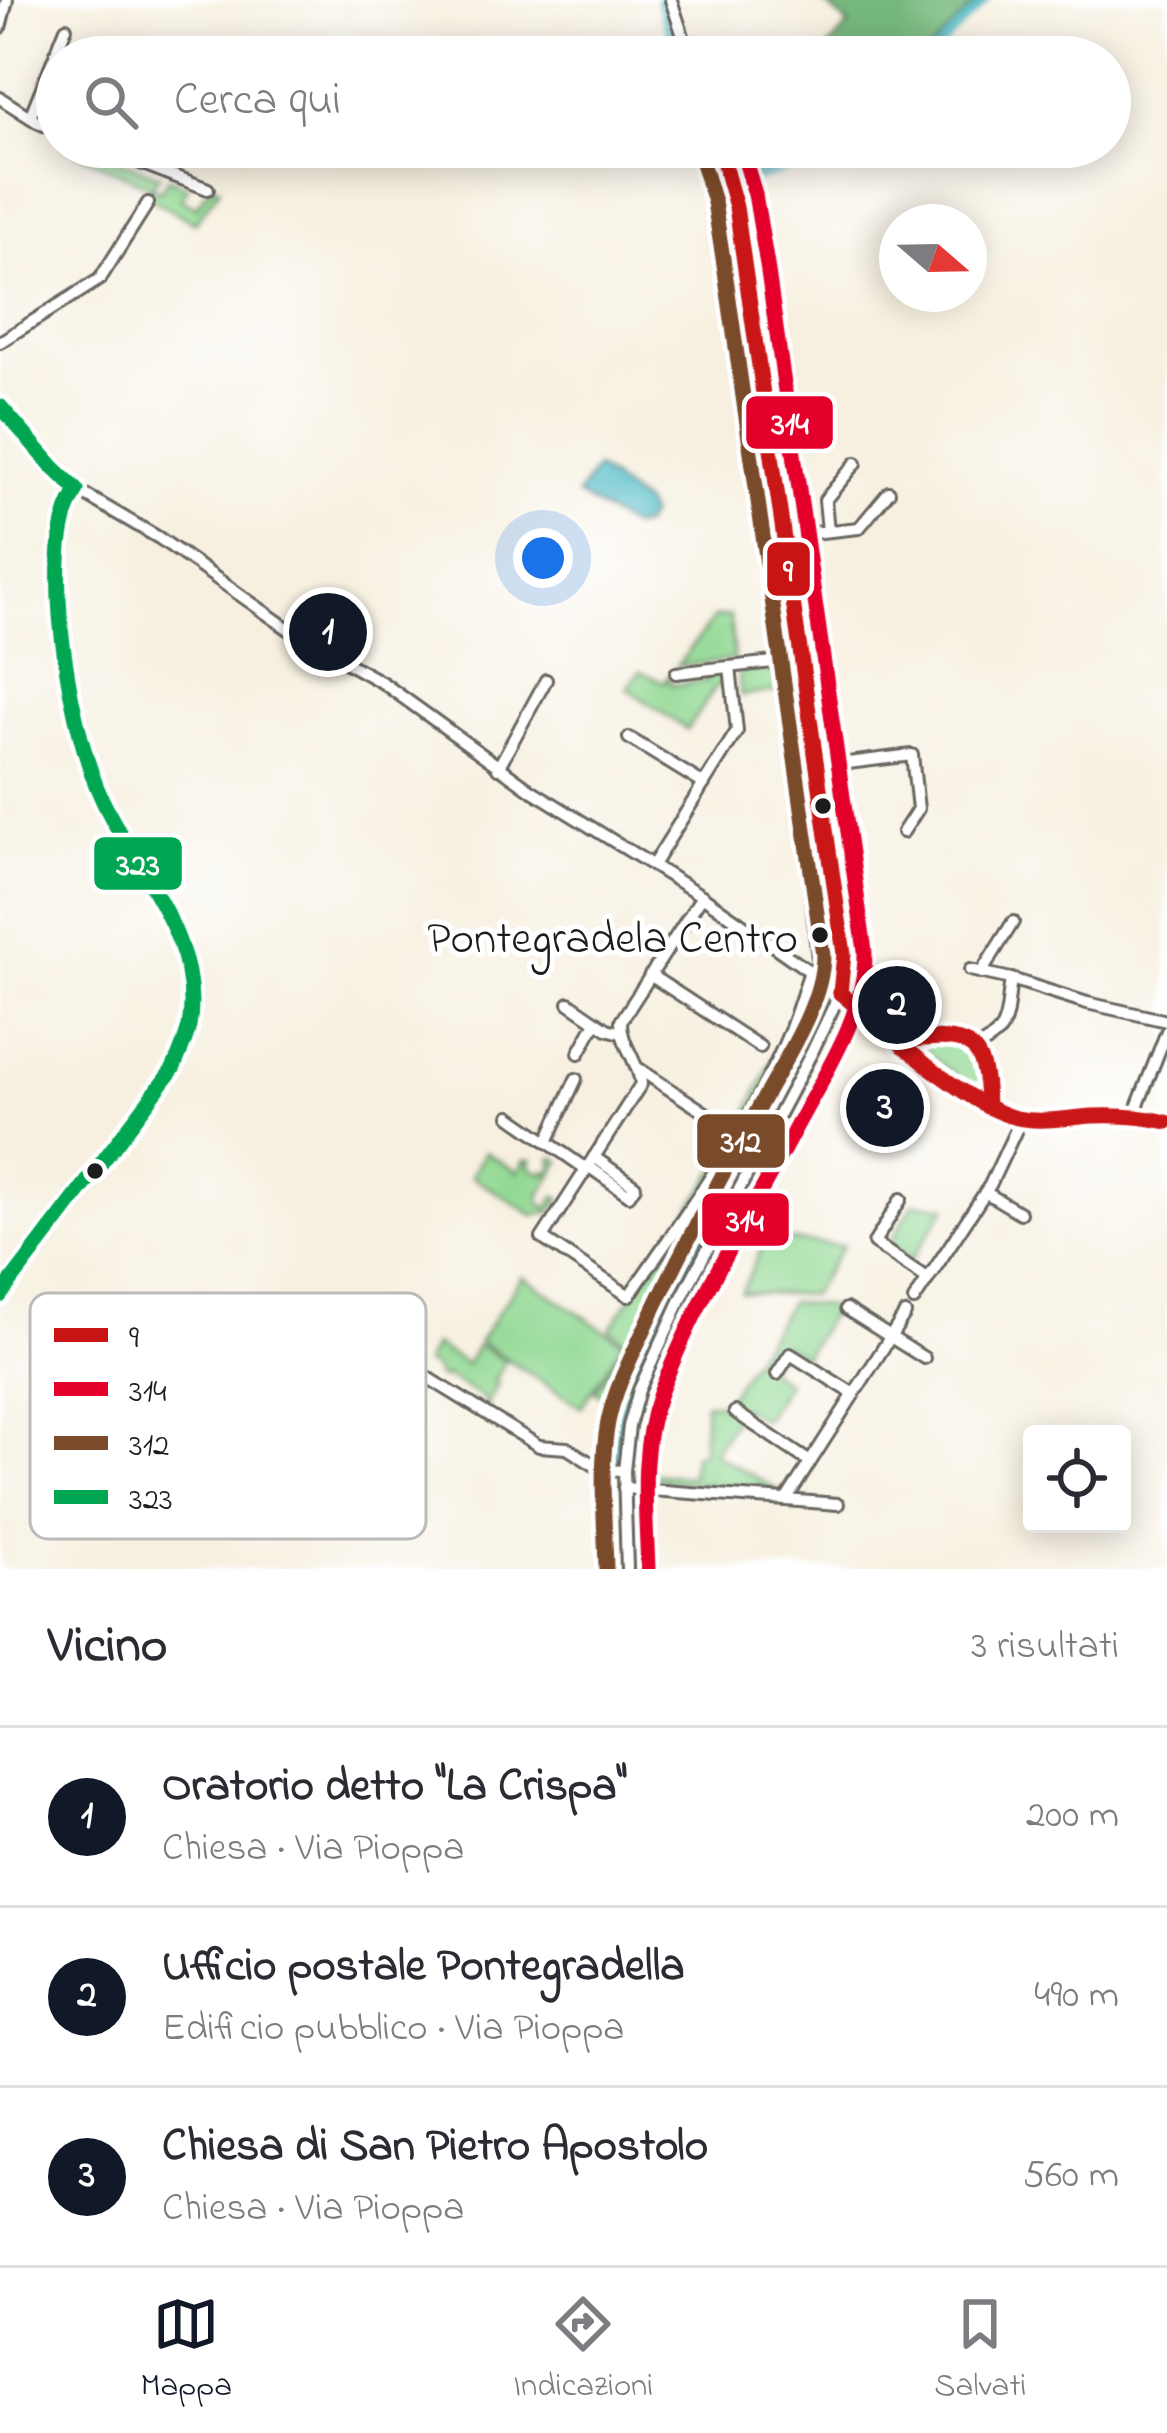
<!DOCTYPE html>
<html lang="it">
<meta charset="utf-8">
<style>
:root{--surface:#fff;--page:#f7f7f7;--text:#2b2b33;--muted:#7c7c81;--line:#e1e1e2;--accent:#111827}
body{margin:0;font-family:"Indie Flower",sans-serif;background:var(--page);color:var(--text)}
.controls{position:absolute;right:36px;bottom:36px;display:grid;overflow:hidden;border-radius:12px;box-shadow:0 6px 30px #0003}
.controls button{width:108px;height:108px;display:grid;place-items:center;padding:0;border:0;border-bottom:3px solid var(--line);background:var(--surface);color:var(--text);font:60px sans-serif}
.compass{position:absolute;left:879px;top:204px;width:108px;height:108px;border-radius:50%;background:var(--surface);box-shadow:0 6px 30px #0003;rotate:110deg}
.you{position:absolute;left:543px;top:558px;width:42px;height:42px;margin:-30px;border:9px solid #fff;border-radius:50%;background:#1a73e8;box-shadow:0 0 0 18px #1a73e833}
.badge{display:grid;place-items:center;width:78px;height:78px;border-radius:50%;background:var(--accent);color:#fff;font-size:39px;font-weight:700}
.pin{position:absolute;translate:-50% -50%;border:6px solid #fff;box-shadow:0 3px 12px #0006}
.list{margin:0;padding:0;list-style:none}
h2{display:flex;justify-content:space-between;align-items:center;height:156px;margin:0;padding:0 48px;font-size:51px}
h2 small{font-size:39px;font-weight:400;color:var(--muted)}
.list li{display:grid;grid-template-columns:78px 1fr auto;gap:36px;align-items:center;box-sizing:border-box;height:180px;padding:0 48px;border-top:3px solid var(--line)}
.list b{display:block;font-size:45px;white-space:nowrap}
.list p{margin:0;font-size:39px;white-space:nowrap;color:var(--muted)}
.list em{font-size:39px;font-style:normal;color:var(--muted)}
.icon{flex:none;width:66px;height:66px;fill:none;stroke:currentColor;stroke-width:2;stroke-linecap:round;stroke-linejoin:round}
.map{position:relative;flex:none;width:1167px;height:1569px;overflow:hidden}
.search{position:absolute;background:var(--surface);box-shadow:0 6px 30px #0003;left:36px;right:36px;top:36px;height:132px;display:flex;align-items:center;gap:30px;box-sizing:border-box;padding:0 42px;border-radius:66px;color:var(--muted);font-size:45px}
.sheet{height:696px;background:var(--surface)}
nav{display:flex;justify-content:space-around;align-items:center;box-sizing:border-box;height:168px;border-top:3px solid var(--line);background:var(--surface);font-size:33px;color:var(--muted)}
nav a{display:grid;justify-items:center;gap:6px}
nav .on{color:var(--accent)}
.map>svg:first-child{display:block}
.green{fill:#90d892;stroke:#567a57;stroke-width:3}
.forest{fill:#74b87c;stroke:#486a4c;stroke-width:3}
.water{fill:#4bb9c3;stroke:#346a70;stroke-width:3}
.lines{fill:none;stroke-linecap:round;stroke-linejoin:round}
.canal{stroke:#4bb9c3;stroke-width:8}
.minor-casing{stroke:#696661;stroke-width:16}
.minor{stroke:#fff;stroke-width:10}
.bus-1-casing{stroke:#fff;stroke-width:24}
.bus-2-casing{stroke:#fff;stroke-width:24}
.bus-3-casing{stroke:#fff;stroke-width:24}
.bus-4-casing{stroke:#fff;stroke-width:24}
.bus-1{stroke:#c91414;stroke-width:15}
.bus-2{stroke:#e4002b;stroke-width:15}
.bus-3{stroke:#7a4b2a;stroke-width:15}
.bus-4{stroke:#00a651;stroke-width:15}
.bus-dot{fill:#1c1c1c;stroke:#fff;stroke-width:4.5}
.labels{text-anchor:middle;stroke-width:10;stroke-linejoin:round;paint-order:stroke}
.bus-label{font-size:45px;fill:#1c1c1c;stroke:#fff;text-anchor:end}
.key{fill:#fff;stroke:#bbb;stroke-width:3}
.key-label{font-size:33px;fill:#1c1c1c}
.line-badge{stroke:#fff;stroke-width:4.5}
.badge-label{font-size:33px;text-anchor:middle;font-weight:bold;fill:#fff}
</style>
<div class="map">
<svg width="1167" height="1569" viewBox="0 0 1167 1569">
<rect width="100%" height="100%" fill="#fff"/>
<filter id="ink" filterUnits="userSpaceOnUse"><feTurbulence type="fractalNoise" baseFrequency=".00833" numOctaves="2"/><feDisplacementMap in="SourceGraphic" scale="24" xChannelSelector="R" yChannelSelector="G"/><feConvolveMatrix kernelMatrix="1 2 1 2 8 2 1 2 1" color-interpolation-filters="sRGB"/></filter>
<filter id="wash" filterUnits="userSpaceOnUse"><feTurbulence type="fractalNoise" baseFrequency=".004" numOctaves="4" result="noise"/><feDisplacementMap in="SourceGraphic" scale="48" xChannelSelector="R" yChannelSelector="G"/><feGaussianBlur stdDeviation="2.7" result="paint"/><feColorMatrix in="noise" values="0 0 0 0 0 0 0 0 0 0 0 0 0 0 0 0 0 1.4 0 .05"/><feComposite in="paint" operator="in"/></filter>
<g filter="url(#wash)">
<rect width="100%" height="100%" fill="#f7f0e0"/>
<g class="green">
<path d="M 65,147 L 86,147 L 159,176 L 151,187 L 159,192 L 169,178 L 188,187 L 181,199 L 196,207 L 212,185 L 220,188 L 195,223 L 146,196 L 150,187 Z"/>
<path d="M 730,616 L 734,660 L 677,666 L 714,618 Z"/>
<path d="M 781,667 L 784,690 L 741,696 L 738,672 Z"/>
<path d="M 640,671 L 664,682 L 669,676 L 672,685 L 706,681 L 706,676 L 724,674 L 727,688 L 718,684 L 687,730 L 627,688 Z"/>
<path d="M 800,673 L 814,772 L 802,774 L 789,674 Z"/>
<path d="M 811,974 L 817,981 C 756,1125 673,1258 608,1400 L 595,1391 L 627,1341 L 610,1329 L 733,1145 Z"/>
<path d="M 954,1041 C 974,1053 980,1066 984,1088 L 979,1094 L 923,1050 L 928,1043 Z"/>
<path d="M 485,1152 L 518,1172 L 525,1160 L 532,1160 L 529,1166 L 541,1174 L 545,1170 L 548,1174 L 554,1164 L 551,1160 L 554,1157 L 561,1161 L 540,1196 L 541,1204 L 548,1208 L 556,1196 L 561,1199 L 552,1212 L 533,1215 L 471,1176 Z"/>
<path d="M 914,1203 L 947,1206 L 911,1260 L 888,1246 Z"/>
<path d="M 766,1238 L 843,1246 L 811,1295 L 741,1292 Z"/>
<path d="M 522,1276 L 623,1342 L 581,1407 L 479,1341 Z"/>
<path d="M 790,1302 L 835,1307 L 804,1357 L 783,1344 L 767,1369 L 787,1383 L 763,1420 L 742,1407 L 713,1453 L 780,1491 L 633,1478 L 633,1472 L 691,1476 L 693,1454 L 702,1452 L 705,1403 L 724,1403 Z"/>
<path d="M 434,1345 L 466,1364 L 478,1345 L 505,1361 L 494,1381 L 498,1384 L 485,1409 L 484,1399 L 444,1375 L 443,1379 L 436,1376 L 435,1369 L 425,1363 Z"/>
</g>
<g class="forest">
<path d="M 821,0 L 979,0 L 924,57 L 820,57 L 849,25 Z"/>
<path d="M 727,147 L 828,147 L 805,160 L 735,179 Z"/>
</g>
<g class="water">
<path d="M 596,468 L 644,504 L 649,514 L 643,526 L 630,527 L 577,495 Z"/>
<path d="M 823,992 L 827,994 L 802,1054 L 649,1345 C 633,1384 621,1421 617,1463 L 610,1464 L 619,1404 L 637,1356 L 746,1148 L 813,1018 Z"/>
</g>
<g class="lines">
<g class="canal">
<path d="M 659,0 L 678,57"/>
<path d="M 930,57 L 986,0"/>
<path d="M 707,147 L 731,245 L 792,656"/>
<path d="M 738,185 L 837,153 L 843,147"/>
</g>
</g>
</g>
<g filter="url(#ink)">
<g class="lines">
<defs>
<g id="minor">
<path d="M 671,0 L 690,57"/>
<path d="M 0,28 L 7,0"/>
<path d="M 0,98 L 39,123 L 57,131"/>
<path d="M 30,117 L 66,28"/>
<path d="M 99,147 L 208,189"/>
<path d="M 0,342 L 100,279 L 148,203"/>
<path d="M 0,406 L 53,467 L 77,490 L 159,538 L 297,635 L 383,683 L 531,790 L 702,896 L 822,980 L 987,1107 C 1026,1130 1077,1114 1120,1114 C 1136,1114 1151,1117 1167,1122"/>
<path d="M 828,531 L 825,500 L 856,463"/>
<path d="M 784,536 L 859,528 L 889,492"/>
<path d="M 774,614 L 793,742 L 819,968 L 817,976"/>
<path d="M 676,673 L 782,661"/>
<path d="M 629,738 L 704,784"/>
<path d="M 816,756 L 832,762 L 839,816"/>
<path d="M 832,765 L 912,755 L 918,809 L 903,832"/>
<path d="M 498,768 L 546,680"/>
<path d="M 805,778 L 824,922 L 838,919"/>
<path d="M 653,865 L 737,731 L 730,667"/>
<path d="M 702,896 L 621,1021 C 620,1044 639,1062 641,1084 L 542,1238 L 629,1296 C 687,1212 750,1128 789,1033 C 797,1013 803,992 810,971"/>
<path d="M 970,970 L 1011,979 L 1087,1003 L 1167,1021"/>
<path d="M 981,973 L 1013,922"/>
<path d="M 650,975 L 760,1047"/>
<path d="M 569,1003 L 607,1029 L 621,1033"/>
<path d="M 902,1041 C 966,1033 989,1035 987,1107"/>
<path d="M 975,1048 C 1012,1032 1005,1016 1011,979"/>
<path d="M 579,1053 L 596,1022"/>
<path d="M 639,1069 L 736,1133"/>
<path d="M 1134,1115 L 1167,1031"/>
<path d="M 510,1116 L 586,1169"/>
<path d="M 547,1142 L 576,1079"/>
<path d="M 588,1166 L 629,1195 L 635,1186 L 594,1157"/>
<path d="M 985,1192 L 1020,1213"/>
<path d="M 901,1199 L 874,1243 L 928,1279"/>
<path d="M 0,1296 L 173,1069 C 233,961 137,887 99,793 C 74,734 37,543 77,490"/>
<path d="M 914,1300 L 990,1185 L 1021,1119"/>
<path d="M 846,1309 L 924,1358"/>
<path d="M 422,1374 L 539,1446 L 567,1448 L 602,1470 L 624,1471"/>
<path d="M 777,1374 L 790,1354 L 854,1394"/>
<path d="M 735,1412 L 810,1462"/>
<path d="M 605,1435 L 605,1470"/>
<path d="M 624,1488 L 838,1504"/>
<path d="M 786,1500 L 905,1314"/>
<path d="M 627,1569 L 624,1471 L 629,1426 L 639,1390 L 682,1297 L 813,1050 L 840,993 L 844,975 L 844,954 L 746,268 L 734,197 L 719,147"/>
</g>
</defs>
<use href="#minor" class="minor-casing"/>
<use href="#minor" class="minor"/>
<defs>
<g id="bus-1">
<path d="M 719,147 L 736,207 L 844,954 L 840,993"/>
<path d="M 840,993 C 880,1026 969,1108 1017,1118 C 1040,1123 1068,1118 1092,1116 C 1118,1115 1142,1116 1167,1122"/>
<path d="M 902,1041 C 967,1034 986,1036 987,1107"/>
</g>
<path id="bus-2" d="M 648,1568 C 646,1511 639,1451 659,1396 C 694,1304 750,1214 796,1127 C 825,1073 866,1014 865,951 L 767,265 L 755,194 L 741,147"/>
<path id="bus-3" d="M 606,1569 C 605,1520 599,1470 608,1422 C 615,1388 631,1358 645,1328 C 680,1252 720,1180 759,1107 C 782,1063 823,1005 823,955 L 725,271 L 714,202 L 699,153"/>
<path id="bus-4" d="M 0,406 L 53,467 L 77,490 C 73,498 68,507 66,515 C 45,584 72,733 101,797 C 134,871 204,939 189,1026 C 186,1040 179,1055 173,1069 L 0,1296"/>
</defs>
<use href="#bus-1" class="bus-1-casing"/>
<use href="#bus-2" class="bus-2-casing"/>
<use href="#bus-3" class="bus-3-casing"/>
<use href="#bus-4" class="bus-4-casing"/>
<use href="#bus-1" class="bus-1"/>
<use href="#bus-2" class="bus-2"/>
<use href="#bus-3" class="bus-3"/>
<use href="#bus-4" class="bus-4"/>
</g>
</g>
<g class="bus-dot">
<circle cx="823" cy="806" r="10"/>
<circle cx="820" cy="935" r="10"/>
<circle cx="95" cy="1171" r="10"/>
</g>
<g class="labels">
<g class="bus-label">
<text x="798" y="952">Pontegradela Centro</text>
</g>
</g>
<rect x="30" y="1293" width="396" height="246" rx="18" class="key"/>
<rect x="54" y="1328" width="54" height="14" fill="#c91414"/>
<rect x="54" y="1382" width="54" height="14" fill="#e4002b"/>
<rect x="54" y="1436" width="54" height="14" fill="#7a4b2a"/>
<rect x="54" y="1490" width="54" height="14" fill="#00a651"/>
<g class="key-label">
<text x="129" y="1347">9</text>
<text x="129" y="1401">314</text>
<text x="129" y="1455">312</text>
<text x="129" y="1509">323</text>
</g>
<g class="line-badge">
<rect x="744" y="394" width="91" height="57" rx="12" fill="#e4002b"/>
<rect x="765" y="540" width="47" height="58" rx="12" fill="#c91414"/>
<rect x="92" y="835" width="92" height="57" rx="12" fill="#00a651"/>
<rect x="695" y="1112" width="92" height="58" rx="12" fill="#7a4b2a"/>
<rect x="700" y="1191" width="91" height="57" rx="12" fill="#e4002b"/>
</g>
<g class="badge-label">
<text x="790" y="434">314</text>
<text x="788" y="581">9</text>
<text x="138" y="875">323</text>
<text x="741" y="1152">312</text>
<text x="745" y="1231">314</text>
</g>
</svg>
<div class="controls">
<button><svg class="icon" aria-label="locate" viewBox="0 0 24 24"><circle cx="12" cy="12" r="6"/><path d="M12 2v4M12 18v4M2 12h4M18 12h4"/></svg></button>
</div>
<svg class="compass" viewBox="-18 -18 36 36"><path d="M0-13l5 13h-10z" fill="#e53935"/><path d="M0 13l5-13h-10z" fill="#7c7c81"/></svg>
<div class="you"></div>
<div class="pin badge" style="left:328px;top:632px">1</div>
<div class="pin badge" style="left:897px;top:1005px">2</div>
<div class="pin badge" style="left:885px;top:1108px">3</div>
<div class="search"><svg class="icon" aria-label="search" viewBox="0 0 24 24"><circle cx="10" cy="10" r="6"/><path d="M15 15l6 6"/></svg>Cerca qui</div>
</div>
<section class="sheet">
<h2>Vicino<small>3 risultati</small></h2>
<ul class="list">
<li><span class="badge">1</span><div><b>Oratorio detto &quot;La Crispa&quot;</b><p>Chiesa · Via Pioppa</p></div><em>200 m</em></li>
<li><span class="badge">2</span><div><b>Ufficio postale Pontegradella</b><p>Edificio pubblico · Via Pioppa</p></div><em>490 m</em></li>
<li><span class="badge">3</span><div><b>Chiesa di San Pietro Apostolo</b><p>Chiesa · Via Pioppa</p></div><em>560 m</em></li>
</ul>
</section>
<nav>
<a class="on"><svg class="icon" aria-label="map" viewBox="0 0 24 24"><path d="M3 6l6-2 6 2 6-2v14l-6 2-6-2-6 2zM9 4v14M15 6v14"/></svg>Mappa</a>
<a><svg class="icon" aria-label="directions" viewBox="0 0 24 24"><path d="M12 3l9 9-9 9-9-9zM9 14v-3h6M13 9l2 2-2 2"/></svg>Indicazioni</a>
<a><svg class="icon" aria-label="saved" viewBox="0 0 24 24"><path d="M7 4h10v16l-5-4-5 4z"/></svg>Salvati</a>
</nav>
